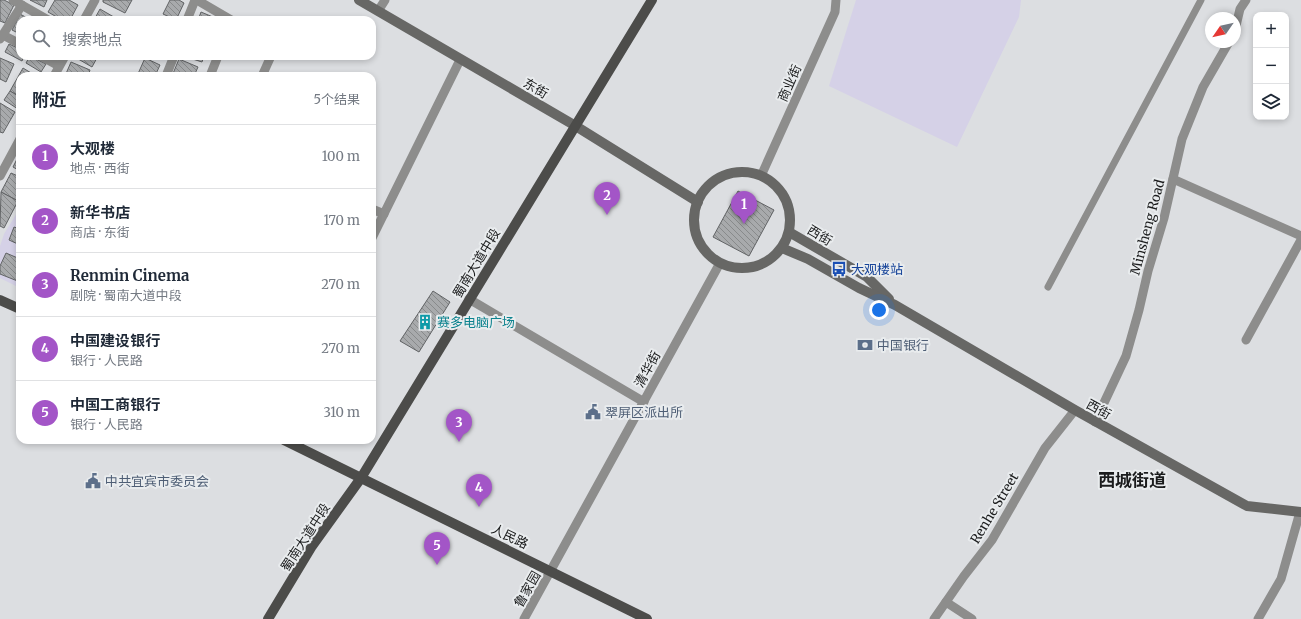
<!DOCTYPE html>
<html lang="zh">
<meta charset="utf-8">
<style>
:root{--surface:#fff;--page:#f6f6f7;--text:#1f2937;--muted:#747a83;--line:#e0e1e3;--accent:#a355c7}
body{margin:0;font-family:Merriweather,"Noto Sans SC",serif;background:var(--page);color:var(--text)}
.controls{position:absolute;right:12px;top:12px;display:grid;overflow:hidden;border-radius:8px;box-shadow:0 2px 6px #0003}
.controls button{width:36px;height:36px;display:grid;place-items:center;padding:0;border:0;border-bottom:1px solid var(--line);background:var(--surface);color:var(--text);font:20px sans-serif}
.compass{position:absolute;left:1205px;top:12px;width:36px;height:36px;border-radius:50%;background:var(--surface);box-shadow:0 2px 6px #0003;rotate:236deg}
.you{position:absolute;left:879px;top:310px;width:14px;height:14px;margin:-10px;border:3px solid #fff;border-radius:50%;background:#1a73e8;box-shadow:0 0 0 6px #1a73e833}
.badge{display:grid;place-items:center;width:26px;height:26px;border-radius:50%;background:var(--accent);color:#fff;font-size:13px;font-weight:700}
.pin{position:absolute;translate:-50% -33px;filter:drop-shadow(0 1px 2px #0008)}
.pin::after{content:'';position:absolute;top:21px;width:14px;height:12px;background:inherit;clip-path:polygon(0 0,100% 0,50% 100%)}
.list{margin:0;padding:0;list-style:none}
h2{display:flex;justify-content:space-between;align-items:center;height:52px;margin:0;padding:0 16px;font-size:17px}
h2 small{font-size:13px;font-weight:400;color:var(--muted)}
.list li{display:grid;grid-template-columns:26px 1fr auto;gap:12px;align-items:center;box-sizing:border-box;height:64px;padding:0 16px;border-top:1px solid var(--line)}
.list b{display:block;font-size:15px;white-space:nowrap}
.list p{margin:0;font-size:13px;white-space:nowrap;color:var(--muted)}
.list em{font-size:13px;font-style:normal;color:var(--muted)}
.icon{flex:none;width:22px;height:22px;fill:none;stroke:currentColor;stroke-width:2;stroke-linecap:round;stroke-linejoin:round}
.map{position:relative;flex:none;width:1301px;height:619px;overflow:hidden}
.search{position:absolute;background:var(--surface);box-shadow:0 2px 6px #0003;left:16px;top:16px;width:360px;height:44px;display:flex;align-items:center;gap:10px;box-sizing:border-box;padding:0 14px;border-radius:12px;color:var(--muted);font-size:15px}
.panel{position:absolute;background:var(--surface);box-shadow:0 2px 6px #0003;left:16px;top:72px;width:360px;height:372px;border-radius:12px}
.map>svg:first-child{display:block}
.education{fill:#d5d1e7}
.building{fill:url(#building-back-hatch);stroke:#616365}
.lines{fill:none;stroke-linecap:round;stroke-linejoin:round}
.pedestrian{stroke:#8d8d8c;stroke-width:7}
.minor{stroke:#8d8d8c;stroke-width:9}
.secondary{stroke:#676765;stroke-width:10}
.primary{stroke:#4c4c4a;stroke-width:10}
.labels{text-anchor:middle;stroke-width:4;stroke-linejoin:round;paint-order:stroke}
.street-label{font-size:13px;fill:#1b1c1d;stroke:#e9ecee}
.transit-label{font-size:13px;fill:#164399;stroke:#e9ecee;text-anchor:start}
.culture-label{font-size:13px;fill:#0d838f;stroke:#e9ecee;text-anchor:start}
.service-label{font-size:13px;fill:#4e5e75;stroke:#e9ecee;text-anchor:start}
.district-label{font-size:17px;font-weight:bold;fill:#1b1c1d;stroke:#e9ecee}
</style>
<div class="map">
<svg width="1301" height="619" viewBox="0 0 1301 619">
<defs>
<pattern id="building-back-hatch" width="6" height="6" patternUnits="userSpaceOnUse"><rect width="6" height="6" fill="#a8aaac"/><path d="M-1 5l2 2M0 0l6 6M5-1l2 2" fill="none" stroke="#888a8b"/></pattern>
</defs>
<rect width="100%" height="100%" fill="#dcdee1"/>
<g class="education">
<path d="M 856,0 L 1021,0 L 1019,17 L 957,147 L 829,86 Z"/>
<path d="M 20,208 L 20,288 L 0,278 L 0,246 L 4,234 Z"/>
</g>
<g class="building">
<path d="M 0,0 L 4,0 L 14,5 L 5,23 L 0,21 Z"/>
<path d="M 30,0 L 47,0 L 44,7 Z"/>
<path d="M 55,0 L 69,0 L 78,5 L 70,20 L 62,20 L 48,12 Z"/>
<path d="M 103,0 L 132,0 L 125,13 L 103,2 Z"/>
<path d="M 170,0 L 179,0 L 184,3 L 176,20 L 163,14 Z"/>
<path d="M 100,9 L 119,20 L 94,20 Z"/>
<path d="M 201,12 L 220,20 L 198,20 Z"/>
<path d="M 20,14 L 31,20 L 20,20 L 20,34 L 12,30 Z"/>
<path d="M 9,44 L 20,49 L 20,56 L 24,56 L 22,61 L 5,52 Z"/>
<path d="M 30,56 L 46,64 L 41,72 L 26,63 Z"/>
<path d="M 73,56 L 98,56 L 92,67 Z"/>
<path d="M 183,56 L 204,56 L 202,62 Z"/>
<path d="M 0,58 L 14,64 L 6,82 L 0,79 Z"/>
<path d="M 145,58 L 160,65 L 155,76 L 137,76 Z"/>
<path d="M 179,59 L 198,67 L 194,76 L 172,76 Z"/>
<path d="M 71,62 L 90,70 L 88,76 L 65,76 Z"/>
<path d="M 23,68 L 36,76 L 20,76 L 20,97 L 10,91 Z"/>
<path d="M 10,91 L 20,97 L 18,109 L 4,100 Z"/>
<path d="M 0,103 L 15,112 L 3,133 L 0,132 Z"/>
<path d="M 20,153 L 20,171 L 13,167 Z"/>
<path d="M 11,173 L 20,177 L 20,198 L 18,201 L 1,192 Z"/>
<path d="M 738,191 L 774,210 L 749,256 L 713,237 Z"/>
<path d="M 1,192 L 18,201 L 4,228 L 0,226 Z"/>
<path d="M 14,227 L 20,229 L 20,245 L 9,240 Z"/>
<path d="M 6,253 L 20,259 L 20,282 L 0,274 L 0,266 Z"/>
<path d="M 433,291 L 450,302 L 419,352 L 400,341 Z"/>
</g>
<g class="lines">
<path class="pedestrian" d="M 1048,287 L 1201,0"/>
<g class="minor">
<path d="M 13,0 L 48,20"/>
<path d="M 197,0 L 231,20"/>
<path d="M 378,11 L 385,0"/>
<path d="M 84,20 L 95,0"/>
<path d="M 187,20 L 195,0"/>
<path d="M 1235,30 L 1240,9 L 1246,0"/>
<path d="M 3,35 L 20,44"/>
<path d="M 0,39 L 22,5"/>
<path d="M 41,56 L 59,66"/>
<path d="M 54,76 L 65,56"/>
<path d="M 166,76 L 174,56"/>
<path d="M 210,76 L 218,56"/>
<path d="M 262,76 L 271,56"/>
<path d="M 0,176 L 20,139"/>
<path d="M 761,176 L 835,12 L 836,0"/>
<path d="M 1173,179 L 1301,236"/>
<path d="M 372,209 L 384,214"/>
<path d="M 372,238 L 460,60"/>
<path d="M 469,299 L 644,402"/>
<path d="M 1246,340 L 1301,240"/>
<path d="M 1095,422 L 1126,356 L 1139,310 L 1148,271 L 1164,218 L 1182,139 L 1203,87 L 1229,42"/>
<path d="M 946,602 L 972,619"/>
<path d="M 524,619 L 720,263"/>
<path d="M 934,619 L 964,576 L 992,540 L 1045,448 L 1075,410"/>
<path d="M 1258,619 L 1281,579 L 1300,512"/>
</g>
<g class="secondary">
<path d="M 359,0 L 574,125 L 698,202"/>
<circle cx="742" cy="220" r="48"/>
<path d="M 789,232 L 867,277 L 889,299"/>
<path d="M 782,248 L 808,259 L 859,288 L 895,305 L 1075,410 L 1247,506 L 1301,512"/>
</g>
<g class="primary">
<path d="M 0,300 L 20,309"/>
<path d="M 284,440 L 647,619"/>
<path d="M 268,619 L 312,546 L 361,478 L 652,0"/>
</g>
</g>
<defs>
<symbol id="bus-bare" viewBox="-9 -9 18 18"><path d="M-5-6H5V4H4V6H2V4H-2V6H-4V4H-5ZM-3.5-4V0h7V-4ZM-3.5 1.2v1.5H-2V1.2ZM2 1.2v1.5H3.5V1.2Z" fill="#1a4fb4" stroke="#e9ecee" stroke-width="2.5" paint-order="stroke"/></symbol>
<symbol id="building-bare" viewBox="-9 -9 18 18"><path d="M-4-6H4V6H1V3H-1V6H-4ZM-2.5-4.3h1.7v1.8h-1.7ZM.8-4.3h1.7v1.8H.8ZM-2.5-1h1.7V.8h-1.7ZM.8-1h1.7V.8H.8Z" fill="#0f9aa8" stroke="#e9ecee" stroke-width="2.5" paint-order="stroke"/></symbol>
<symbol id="bank-bare" viewBox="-9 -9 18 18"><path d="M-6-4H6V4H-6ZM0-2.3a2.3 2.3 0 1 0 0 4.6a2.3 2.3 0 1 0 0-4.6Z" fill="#5c6f8a" stroke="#e9ecee" stroke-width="2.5" paint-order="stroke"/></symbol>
<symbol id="civic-bare" viewBox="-9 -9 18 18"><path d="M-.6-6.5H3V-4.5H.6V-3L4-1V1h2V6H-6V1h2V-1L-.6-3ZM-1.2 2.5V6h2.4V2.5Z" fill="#5c6f8a" stroke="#e9ecee" stroke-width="2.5" paint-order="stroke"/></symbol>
</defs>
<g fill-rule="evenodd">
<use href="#bus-bare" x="828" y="258" width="22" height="22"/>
<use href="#building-bare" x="414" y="311" width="22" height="22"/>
<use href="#bank-bare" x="854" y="334" width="22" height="22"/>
<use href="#civic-bare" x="582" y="401" width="22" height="22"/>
<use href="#civic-bare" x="82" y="470" width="22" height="22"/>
</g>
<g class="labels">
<g class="street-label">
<text transform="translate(789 83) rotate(-66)" y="5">商业街</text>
<text transform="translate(536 88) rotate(30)" y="5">东街</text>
<text transform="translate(1147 227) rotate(-75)" y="5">Minsheng Road</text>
<text transform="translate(820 235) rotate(31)" y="5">西街</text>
<text transform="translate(476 263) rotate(-59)" y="5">蜀南大道中段</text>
<text transform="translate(647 369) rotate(-61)" y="5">清华街</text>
<text transform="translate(1099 409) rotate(29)" y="5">西街</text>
<text transform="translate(994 508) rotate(-59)" y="5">Renhe Street</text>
<text transform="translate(510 536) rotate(26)" y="5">人民路</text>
<text transform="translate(305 537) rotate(-57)" y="5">蜀南大道中段</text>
<text transform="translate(527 589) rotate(-60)" y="5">鲁家园</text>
</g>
<g class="transit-label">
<text x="851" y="274">大观楼站</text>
</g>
<g class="culture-label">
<text x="437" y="327">赛多电脑广场</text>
</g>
<g class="service-label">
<text x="877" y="350">中国银行</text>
<text x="605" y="417">翠屏区派出所</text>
<text x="105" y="486">中共宜宾市委员会</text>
</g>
<g class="district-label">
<text x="1132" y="486">西城街道</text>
</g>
</g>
</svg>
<div class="controls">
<button>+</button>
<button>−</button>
<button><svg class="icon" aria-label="layers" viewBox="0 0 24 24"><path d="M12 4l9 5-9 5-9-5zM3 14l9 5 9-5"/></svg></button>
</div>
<svg class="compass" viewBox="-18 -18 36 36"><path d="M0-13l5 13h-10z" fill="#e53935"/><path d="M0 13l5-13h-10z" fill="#747a83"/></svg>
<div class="you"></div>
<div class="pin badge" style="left:744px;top:224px">1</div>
<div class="pin badge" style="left:607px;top:215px">2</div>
<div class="pin badge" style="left:459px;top:442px">3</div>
<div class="pin badge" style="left:479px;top:507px">4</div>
<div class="pin badge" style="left:437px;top:565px">5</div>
<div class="search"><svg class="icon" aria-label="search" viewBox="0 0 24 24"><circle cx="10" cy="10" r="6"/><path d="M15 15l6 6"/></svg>搜索地点</div>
<section class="panel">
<h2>附近<small>5个结果</small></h2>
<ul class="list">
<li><span class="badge">1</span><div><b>大观楼</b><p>地点 · 西街</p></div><em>100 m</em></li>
<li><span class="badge">2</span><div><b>新华书店</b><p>商店 · 东街</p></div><em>170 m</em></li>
<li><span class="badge">3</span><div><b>Renmin Cinema</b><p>剧院 · 蜀南大道中段</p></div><em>270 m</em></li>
<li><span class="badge">4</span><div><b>中国建设银行</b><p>银行 · 人民路</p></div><em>270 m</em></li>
<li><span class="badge">5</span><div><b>中国工商银行</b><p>银行 · 人民路</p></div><em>310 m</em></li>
</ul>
</section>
</div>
